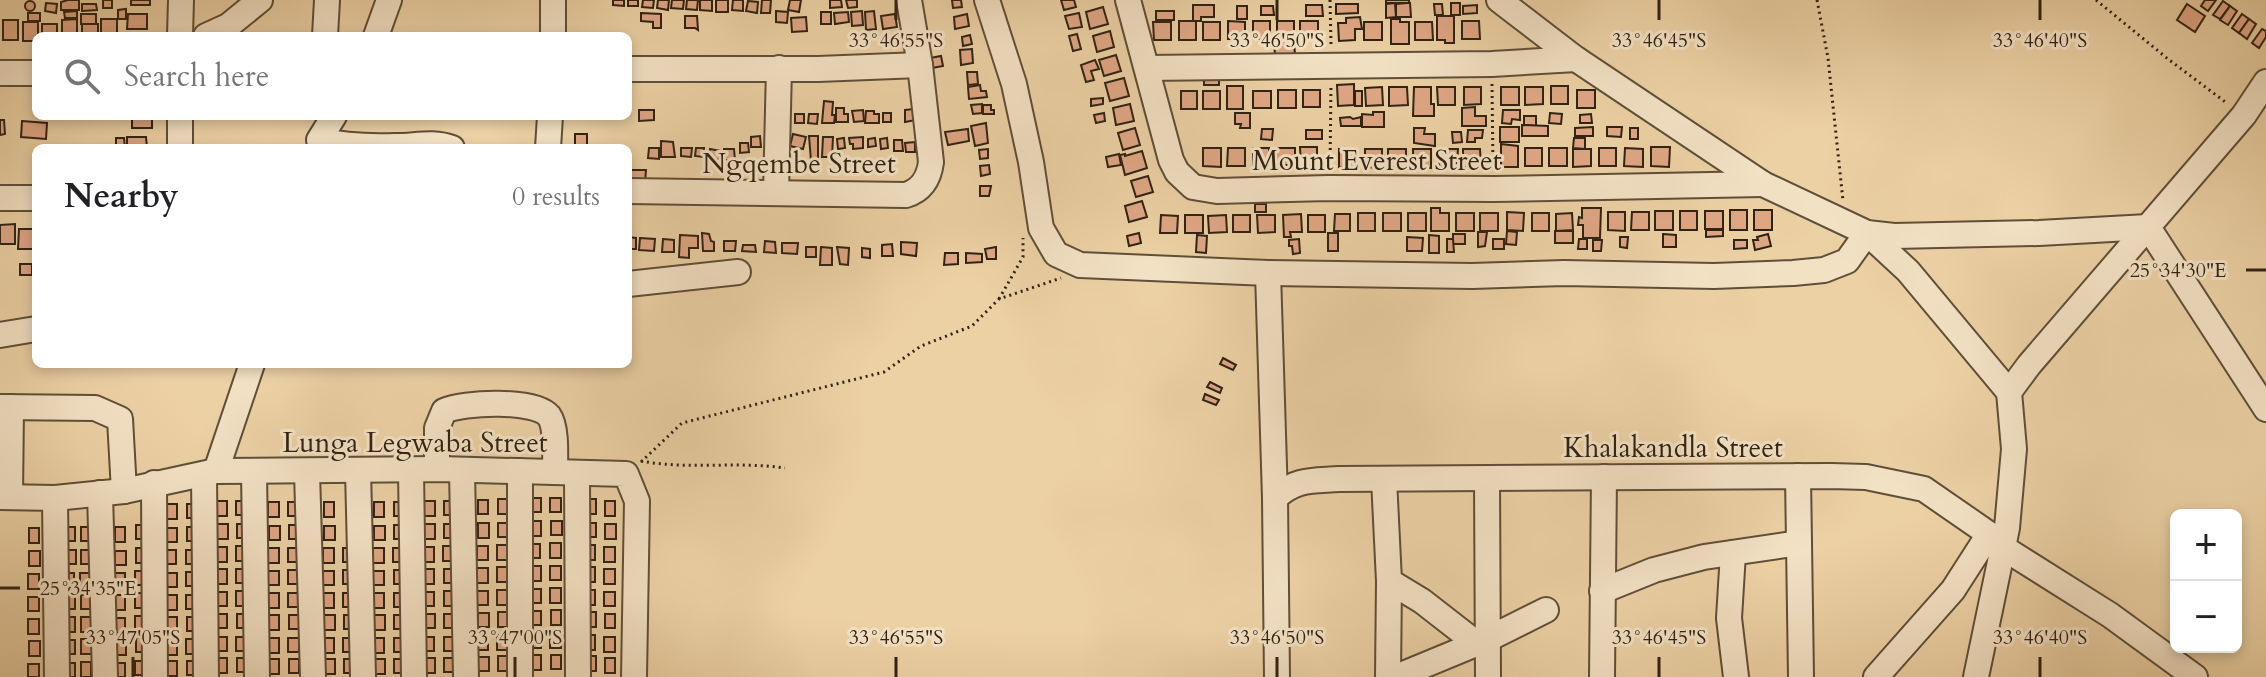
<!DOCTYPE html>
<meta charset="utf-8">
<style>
:root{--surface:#fff;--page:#f2f2f2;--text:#202124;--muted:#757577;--line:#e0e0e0}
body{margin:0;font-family:Cardo,serif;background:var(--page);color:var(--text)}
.controls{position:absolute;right:24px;bottom:24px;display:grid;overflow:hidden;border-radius:12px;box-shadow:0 4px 12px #0003}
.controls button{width:72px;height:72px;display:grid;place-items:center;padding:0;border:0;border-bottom:2px solid var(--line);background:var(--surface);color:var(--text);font:40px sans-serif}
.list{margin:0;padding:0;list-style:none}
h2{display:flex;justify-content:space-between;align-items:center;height:104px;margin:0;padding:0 32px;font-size:34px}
h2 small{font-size:26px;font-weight:400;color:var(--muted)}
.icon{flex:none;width:44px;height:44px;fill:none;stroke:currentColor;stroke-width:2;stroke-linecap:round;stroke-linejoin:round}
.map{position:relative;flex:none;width:2266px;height:677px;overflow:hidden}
.search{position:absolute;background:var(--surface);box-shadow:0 4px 12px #0003;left:32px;top:32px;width:600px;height:88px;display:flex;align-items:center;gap:20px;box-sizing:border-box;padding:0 28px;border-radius:12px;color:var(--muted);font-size:30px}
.panel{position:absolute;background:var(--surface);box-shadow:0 4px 12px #0003;left:32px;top:144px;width:600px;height:224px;border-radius:12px}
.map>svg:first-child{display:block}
.building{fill:#e0a785;stroke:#302213;stroke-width:2}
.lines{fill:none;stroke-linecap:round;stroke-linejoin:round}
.minor-casing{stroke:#5f4e38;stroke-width:28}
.path{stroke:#302213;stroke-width:3;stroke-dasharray:2 4;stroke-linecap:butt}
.minor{stroke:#f3e1c4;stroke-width:24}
.ticks{fill:none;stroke:#302213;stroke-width:3}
.labels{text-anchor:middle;stroke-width:6;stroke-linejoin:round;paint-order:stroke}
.street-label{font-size:28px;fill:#302213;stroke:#f3e1c4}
.ticks-label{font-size:20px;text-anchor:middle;fill:#302213;stroke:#f3e1c4;stroke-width:6;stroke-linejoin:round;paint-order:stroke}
</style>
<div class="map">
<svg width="2266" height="677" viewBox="0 0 2266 677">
<rect width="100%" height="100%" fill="#ecd1a5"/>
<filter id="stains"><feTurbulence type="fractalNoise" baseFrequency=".0025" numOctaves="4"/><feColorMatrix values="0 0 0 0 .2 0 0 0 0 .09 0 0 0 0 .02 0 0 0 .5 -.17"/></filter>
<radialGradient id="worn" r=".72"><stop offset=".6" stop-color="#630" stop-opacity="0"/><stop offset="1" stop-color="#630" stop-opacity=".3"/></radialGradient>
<g class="building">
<path d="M 68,0 L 79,0 L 79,10 L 61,10 L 61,2 Z"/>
<rect x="103" y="0" width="9" height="8"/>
<rect x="131" y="0" width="19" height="5"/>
<path d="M 613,0 L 624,0 L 624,6 L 613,5 Z"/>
<rect x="628" y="0" width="10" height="6"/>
<path d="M 643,0 L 654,0 L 653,8 L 642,7 Z"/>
<path d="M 658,0 L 669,0 L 668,10 L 657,8 Z"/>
<path d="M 672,0 L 684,0 L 683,9 L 671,8 Z"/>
<path d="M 687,0 L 698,0 L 697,10 L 686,9 Z"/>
<path d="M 700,0 L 712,0 L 712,11 L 700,10 Z"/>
<rect x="716" y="0" width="12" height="12"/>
<path d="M 733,0 L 743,0 L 743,11 L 732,10 Z"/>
<path d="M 762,0 L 771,0 L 770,13 L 761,13 Z"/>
<path d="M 790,0 L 801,0 L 799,12 L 788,10 Z"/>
<path d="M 830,0 L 841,0 L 842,7 L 830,8 Z"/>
<path d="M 846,0 L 857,0 L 857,7 L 848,8 Z"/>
<path d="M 952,0 L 961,0 L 962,7 L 953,8 Z"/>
<path d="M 1061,0 L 1074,0 L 1076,7 L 1064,10 Z"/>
<rect x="1386" y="0" width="23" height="3"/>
<path d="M 2205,0 L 2216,0 L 2208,11 L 2201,6 Z"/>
<path d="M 748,1 L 758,2 L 757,13 L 746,11 Z"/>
<path d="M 2223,1 L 2230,6 L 2220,19 L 2213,15 Z"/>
<circle cx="30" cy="6" r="5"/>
<path d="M 46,3 L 57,4 L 56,13 L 45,11 Z"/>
<path d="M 1395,3 L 1396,17 L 1386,18 L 1386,4 Z"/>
<path d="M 1407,3 L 1410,3 L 1411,17 L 1396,17 L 1396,4 Z"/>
<rect x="1451" y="3" width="9" height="12"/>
<path d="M 82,4 L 96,4 L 97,10 L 82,11 Z"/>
<path d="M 1336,4 L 1358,4 L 1358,13 L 1336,14 Z"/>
<path d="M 1434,4 L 1442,4 L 1443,15 L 1435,15 Z"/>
<path d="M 2187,4 L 2205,16 L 2195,32 L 2177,20 Z"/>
<path d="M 1193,5 L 1214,5 L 1214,17 L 1201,17 L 1201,21 L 1193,21 Z"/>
<path d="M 1306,5 L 1322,5 L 1323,16 L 1306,16 Z"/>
<path d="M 1477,5 L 1477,13 L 1463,14 L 1463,6 Z"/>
<rect x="1237" y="6" width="10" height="13"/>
<path d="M 1261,6 L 1273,6 L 1274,15 L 1261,15 Z"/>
<path d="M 2230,6 L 2237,11 L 2228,25 L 2220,20 Z"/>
<path d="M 1103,7 L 1108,24 L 1090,29 L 1086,12 Z"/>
<path d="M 126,9 L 126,19 L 118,19 L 118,10 Z"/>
<path d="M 77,11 L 77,18 L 65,18 L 64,12 Z"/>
<path d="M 776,11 L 788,12 L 787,23 L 776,22 Z"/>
<path d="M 862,11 L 863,25 L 852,26 L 851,12 Z"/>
<path d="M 874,11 L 876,29 L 866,30 L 865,12 Z"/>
<rect x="1156" y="11" width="18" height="9"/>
<rect x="821" y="12" width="10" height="12"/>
<path d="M 848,12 L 849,22 L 835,24 L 834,13 Z"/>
<rect x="28" y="13" width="12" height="8"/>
<path d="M 641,13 L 661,14 L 661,28 L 653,28 L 653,22 L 641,21 Z"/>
<path d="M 1079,13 L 1082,27 L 1069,29 L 1065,16 Z"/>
<rect x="81" y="14" width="15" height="10"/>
<path d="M 128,14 L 147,14 L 147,29 L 127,29 Z"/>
<path d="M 895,14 L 897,27 L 883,29 L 881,16 Z"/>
<path d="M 967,14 L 969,26 L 955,29 L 954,17 Z"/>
<path d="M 2242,14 L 2249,19 L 2239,33 L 2232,28 Z"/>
<path d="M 685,16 L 697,16 L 698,30 L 695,28 L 685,28 Z"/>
<path d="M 1437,16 L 1454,16 L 1454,43 L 1445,43 L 1445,40 L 1437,40 Z"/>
<path d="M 806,17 L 807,31 L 792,32 L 791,18 Z"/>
<path d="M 1360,17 L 1362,29 L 1355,29 L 1355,40 L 1339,41 L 1338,23 L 1346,23 L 1346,18 Z"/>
<path d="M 77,19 L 77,36 L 62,36 L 62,20 Z"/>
<rect x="101" y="19" width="16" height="17"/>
<path d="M 1391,19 L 1400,19 L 1400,22 L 1409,22 L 1409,44 L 1391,44 Z"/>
<path d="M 2249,19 L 2256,24 L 2247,39 L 2239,33 Z"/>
<rect x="3" y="20" width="15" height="20"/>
<rect x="1179" y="21" width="17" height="19"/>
<path d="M 1228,21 L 1245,22 L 1245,39 L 1228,39 Z"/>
<rect x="1253" y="21" width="17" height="18"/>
<rect x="1277" y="21" width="17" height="18"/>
<rect x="1300" y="21" width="18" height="18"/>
<path d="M 1462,21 L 1479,21 L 1480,39 L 1462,39 Z"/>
<path d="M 23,22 L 38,22 L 38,36 L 36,36 L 36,41 L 23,41 Z"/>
<path d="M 1153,22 L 1171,22 L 1171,40 L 1154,40 Z"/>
<rect x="1203" y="22" width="17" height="18"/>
<rect x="1364" y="22" width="18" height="18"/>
<path d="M 1415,22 L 1432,22 L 1433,40 L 1415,40 Z"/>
<rect x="42" y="24" width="15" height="12"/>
<rect x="82" y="24" width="16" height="12"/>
<path d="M 2262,29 L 2266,31 L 2266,37 L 2259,48 L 2252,43 Z"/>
<path d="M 1110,31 L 1114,47 L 1097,52 L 1093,36 Z"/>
<path d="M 1077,34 L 1081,49 L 1073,51 L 1069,36 Z"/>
<path d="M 970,35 L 972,44 L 963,46 L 962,37 Z"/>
<path d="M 1274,40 L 1294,40 L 1295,56 L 1275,56 Z"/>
<path d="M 972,49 L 973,63 L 961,65 L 960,50 Z"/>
<path d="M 1116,55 L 1121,71 L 1104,76 L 1099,60 Z"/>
<path d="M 941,56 L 943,66 L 932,68 L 930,58 Z"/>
<path d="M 1095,60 L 1099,69 L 1091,71 L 1094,80 L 1086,82 L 1081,65 Z"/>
<path d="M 967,72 L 977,72 L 978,84 L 968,85 Z"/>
<path d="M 1124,78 L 1129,96 L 1110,101 L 1105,83 Z"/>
<rect x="1204" y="79" width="15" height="6"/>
<path d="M 1354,84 L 1354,105 L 1338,106 L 1337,85 Z"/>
<path d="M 980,85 L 981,91 L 986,91 L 987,97 L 969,99 L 968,87 Z"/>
<rect x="1227" y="86" width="16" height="23"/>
<rect x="1551" y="86" width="17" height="18"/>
<path d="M 1382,87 L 1383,105 L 1366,106 L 1365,88 Z"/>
<path d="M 1389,87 L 1407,87 L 1408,105 L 1389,106 Z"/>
<path d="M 1414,87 L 1431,87 L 1431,104 L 1434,104 L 1434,116 L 1413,116 Z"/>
<path d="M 1437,87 L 1455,87 L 1455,105 L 1438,105 Z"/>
<path d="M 1464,87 L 1481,87 L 1481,104 L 1464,105 Z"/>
<rect x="1501" y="87" width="18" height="18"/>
<path d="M 1525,87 L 1543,87 L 1543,104 L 1525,105 Z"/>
<rect x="1278" y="90" width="18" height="18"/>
<rect x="1303" y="90" width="17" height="17"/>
<rect x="1577" y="90" width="18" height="18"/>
<rect x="1181" y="91" width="16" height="18"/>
<rect x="1203" y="91" width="17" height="18"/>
<rect x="1253" y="91" width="18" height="17"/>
<rect x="1355" y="91" width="7" height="15"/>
<path d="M 1103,98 L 1103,104 L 1091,106 L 1091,99 Z"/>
<path d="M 824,101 L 833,102 L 832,115 L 835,115 L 834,123 L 822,123 Z"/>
<path d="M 982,104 L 982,113 L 973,114 L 971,105 Z"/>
<path d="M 1130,104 L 1134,121 L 1116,125 L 1113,108 Z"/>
<path d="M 983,105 L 991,105 L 991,110 L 994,110 L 994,114 L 983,114 Z"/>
<path d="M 1475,107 L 1475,116 L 1486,116 L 1486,126 L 1462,126 L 1462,108 Z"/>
<path d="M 836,108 L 844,108 L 844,114 L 848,114 L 848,122 L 836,122 Z"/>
<path d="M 914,109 L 916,120 L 905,122 L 905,110 Z"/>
<path d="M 639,110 L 654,110 L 654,120 L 639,121 Z"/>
<path d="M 863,110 L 864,121 L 854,122 L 852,111 Z"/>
<path d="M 1503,110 L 1520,110 L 1520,120 L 1512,119 L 1511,124 L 1502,123 Z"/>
<path d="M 866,111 L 874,111 L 874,114 L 879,114 L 879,123 L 865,123 Z"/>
<path d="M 1373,112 L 1384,112 L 1384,127 L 1362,127 L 1362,114 L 1373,115 Z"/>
<rect x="883" y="113" width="8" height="9"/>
<path d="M 1104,113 L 1105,121 L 1096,123 L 1094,115 Z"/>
<path d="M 1235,113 L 1250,113 L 1250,128 L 1240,128 L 1241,124 L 1235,124 Z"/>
<path d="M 1550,113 L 1562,114 L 1561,124 L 1549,123 Z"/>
<rect x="795" y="114" width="9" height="9"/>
<path d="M 809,114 L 818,114 L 817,124 L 808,123 Z"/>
<path d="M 1591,114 L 1592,123 L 1580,123 L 1580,115 Z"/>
<rect x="132" y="116" width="20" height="12"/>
<path d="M 1524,116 L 1536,116 L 1536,126 L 1524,125 Z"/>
<path d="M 1350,117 L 1353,119 L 1361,117 L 1361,126 L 1341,126 L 1340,118 Z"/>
<path d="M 0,120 L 4,120 L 5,134 L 0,135 Z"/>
<path d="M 22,121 L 47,123 L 46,139 L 21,137 Z"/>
<path d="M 986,123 L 988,143 L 975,146 L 971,126 Z"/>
<path d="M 1522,125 L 1548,126 L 1548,136 L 1522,136 Z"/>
<rect x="1500" y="127" width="19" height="15"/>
<path d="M 1593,127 L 1593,136 L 1575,136 L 1575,128 Z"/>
<path d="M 1607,127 L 1622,127 L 1621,137 L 1607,136 Z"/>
<path d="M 1135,128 L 1140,145 L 1123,150 L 1118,133 Z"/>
<path d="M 1414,128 L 1425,128 L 1424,134 L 1435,134 L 1435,146 L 1414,143 Z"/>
<rect x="1630" y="128" width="8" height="11"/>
<path d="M 968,129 L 969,141 L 948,145 L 945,132 Z"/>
<path d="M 1262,129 L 1273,129 L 1272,140 L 1261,139 Z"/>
<rect x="1306" y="130" width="16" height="9"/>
<path d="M 1468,130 L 1483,130 L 1482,138 L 1475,138 L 1475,142 L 1467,142 Z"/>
<path d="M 1452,132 L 1461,132 L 1462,142 L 1453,143 Z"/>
<rect x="575" y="134" width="12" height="14"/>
<path d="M 793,134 L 806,137 L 803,149 L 790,146 Z"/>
<path d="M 760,136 L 761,147 L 751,147 L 751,137 Z"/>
<path d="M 809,136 L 818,136 L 818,161 L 811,161 Z"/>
<path d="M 127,137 L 146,137 L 147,148 L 127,148 Z"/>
<path d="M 823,137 L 833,137 L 832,157 L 822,157 Z"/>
<path d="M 863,137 L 863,148 L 853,149 L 853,144 L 850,144 L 849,138 Z"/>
<path d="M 116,138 L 124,138 L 125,148 L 116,148 Z"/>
<path d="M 844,138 L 845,148 L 838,149 L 837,139 Z"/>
<path d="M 875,138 L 876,146 L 868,147 L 868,139 Z"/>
<path d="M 887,138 L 888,148 L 881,149 L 880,139 Z"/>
<path d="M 1574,138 L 1585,138 L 1585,149 L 1573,148 Z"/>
<path d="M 894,140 L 902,140 L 903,151 L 894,151 Z"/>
<path d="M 661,141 L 673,142 L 675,157 L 661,157 Z"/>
<path d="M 915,142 L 915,152 L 906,152 L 905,143 Z"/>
<path d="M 740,143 L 748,143 L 749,152 L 740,153 Z"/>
<path d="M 1501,144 L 1518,146 L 1518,167 L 1501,167 Z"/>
<path d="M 1300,147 L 1317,147 L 1317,165 L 1301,165 Z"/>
<path d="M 1651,147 L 1670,147 L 1669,167 L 1651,166 Z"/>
<path d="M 649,148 L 659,148 L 659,159 L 648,158 Z"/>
<path d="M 681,148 L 692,148 L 691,157 L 681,156 Z"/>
<path d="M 696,148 L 704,148 L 703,157 L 695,156 Z"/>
<path d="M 1203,148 L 1221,148 L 1221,167 L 1203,166 Z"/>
<path d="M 1228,148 L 1245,148 L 1245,166 L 1227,166 Z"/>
<rect x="1253" y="148" width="16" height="17"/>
<rect x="1277" y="148" width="18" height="17"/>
<rect x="1525" y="148" width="17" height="18"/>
<rect x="1549" y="148" width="18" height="18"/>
<rect x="1599" y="148" width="17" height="18"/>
<path d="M 1625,148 L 1643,149 L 1643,167 L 1624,166 Z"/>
<path d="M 710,149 L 721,151 L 719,160 L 708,158 Z"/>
<path d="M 724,149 L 734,149 L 735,161 L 724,160 Z"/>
<path d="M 988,149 L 988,158 L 980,159 L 979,150 Z"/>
<path d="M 1339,149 L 1356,149 L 1356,168 L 1339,167 Z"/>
<path d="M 1365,149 L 1382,149 L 1382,168 L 1365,167 Z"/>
<rect x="1388" y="149" width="18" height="18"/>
<path d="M 1413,149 L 1431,149 L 1431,168 L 1413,167 Z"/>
<path d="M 1440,149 L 1458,149 L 1457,167 L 1439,167 Z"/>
<path d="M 1463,149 L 1480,149 L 1481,167 L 1463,167 Z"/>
<path d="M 1573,149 L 1591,149 L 1591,166 L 1573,167 Z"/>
<path d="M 1142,151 L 1147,168 L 1125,175 L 1120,155 L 1125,154 L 1125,156 Z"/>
<path d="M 1119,154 L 1121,165 L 1108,167 L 1106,157 Z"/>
<path d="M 989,165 L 990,174 L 981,176 L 980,166 Z"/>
<path d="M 629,170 L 646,170 L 645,182 L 629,182 Z"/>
<path d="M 1148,176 L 1153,192 L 1136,197 L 1131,181 Z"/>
<path d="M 980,186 L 991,186 L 989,196 L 980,196 Z"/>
<path d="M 1142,201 L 1147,217 L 1129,222 L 1125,206 Z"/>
<rect x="1255" y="204" width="11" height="8"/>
<path d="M 1431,208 L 1440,208 L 1440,213 L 1449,213 L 1449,231 L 1431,231 Z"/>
<path d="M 1582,208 L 1601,208 L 1600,238 L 1583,238 L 1583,225 L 1578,225 L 1579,217 L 1582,218 Z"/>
<rect x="1730" y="210" width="17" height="20"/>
<rect x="1754" y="210" width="18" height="20"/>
<rect x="1655" y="211" width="18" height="19"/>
<rect x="1680" y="211" width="17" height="19"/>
<rect x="1705" y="211" width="18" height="18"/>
<path d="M 1507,212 L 1524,213 L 1523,231 L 1507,230 Z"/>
<path d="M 1608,212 L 1625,212 L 1625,231 L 1608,230 Z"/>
<path d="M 1632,212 L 1649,212 L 1649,230 L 1631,230 Z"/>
<rect x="1358" y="213" width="17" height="18"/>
<rect x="1383" y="213" width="18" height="18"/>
<rect x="1408" y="213" width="18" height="18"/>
<rect x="1456" y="213" width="18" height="18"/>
<rect x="1480" y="213" width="18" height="18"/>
<rect x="1532" y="213" width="17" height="18"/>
<path d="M 1572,213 L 1573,230 L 1556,231 L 1556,214 Z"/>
<path d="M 1301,214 L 1302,232 L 1290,232 L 1291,237 L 1284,237 L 1283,215 Z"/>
<path d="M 1335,214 L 1350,214 L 1350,231 L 1334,231 Z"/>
<path d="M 1161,215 L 1178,216 L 1177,233 L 1160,233 Z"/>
<rect x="1185" y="215" width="18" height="18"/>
<path d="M 1226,215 L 1227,232 L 1209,233 L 1208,216 Z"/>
<rect x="1233" y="215" width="17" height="17"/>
<path d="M 1257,215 L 1275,215 L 1275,232 L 1258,233 Z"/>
<rect x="1308" y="215" width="17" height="17"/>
<path d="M 15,224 L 15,244 L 0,244 L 0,225 Z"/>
<path d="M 19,229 L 35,229 L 35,249 L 18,249 Z"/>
<path d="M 1706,230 L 1723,230 L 1723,236 L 1706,237 Z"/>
<path d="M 1507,231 L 1517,232 L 1516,245 L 1506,244 Z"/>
<rect x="1555" y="231" width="18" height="12"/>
<path d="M 1478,232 L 1487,232 L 1485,246 L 1478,247 Z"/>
<path d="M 702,233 L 709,234 L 711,241 L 714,242 L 714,251 L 703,251 Z"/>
<path d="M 1139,233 L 1141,243 L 1129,246 L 1127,236 Z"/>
<rect x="1328" y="233" width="10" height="18"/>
<rect x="1453" y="234" width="12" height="10"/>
<path d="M 1663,234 L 1676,235 L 1676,247 L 1663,247 Z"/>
<path d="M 1768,234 L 1771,246 L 1755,250 L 1753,240 L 1758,240 L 1757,237 Z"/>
<path d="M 680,235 L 698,236 L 698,248 L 689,248 L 689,258 L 679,257 Z"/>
<path d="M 1197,235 L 1207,236 L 1206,253 L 1196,252 Z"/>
<path d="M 1429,235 L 1439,236 L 1439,253 L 1429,253 Z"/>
<path d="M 628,237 L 636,238 L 636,249 L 628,249 Z"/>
<path d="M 1407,237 L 1423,238 L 1422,251 L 1407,251 Z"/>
<path d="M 1620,237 L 1628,237 L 1627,248 L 1620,247 Z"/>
<path d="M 640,238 L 655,239 L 654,251 L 639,250 Z"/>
<path d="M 663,239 L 674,240 L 674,252 L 662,252 Z"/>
<path d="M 1299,239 L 1300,253 L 1293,254 L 1292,246 L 1289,246 L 1289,240 Z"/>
<path d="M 1447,239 L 1453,239 L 1454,252 L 1447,252 Z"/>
<rect x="1493" y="239" width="11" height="10"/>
<path d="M 1579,239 L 1587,239 L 1587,249 L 1578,249 Z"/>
<path d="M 1593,240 L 1602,240 L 1601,251 L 1593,251 Z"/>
<path d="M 1734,240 L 1747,240 L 1747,248 L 1734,249 Z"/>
<path d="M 724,241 L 736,241 L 735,251 L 724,251 Z"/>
<path d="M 765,241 L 775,242 L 776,253 L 764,252 Z"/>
<path d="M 901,242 L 917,243 L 916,256 L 901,254 Z"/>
<path d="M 782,243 L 798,243 L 797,254 L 782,253 Z"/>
<path d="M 892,244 L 893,256 L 882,256 L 882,245 Z"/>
<path d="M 743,245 L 755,245 L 756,252 L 742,251 Z"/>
<rect x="806" y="247" width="10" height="10"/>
<path d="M 821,247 L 832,248 L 832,265 L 820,265 Z"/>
<path d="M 837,247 L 849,248 L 848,265 L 840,264 Z"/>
<path d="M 996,247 L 996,259 L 987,259 L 985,249 Z"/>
<path d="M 862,248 L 870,249 L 870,258 L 862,257 Z"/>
<path d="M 945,253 L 958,253 L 958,264 L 944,265 Z"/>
<path d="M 966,253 L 982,254 L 982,262 L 966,263 Z"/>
<rect x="20" y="264" width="12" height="11"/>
<path d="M 1223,358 L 1236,365 L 1233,370 L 1220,364 Z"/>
<path d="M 1210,382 L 1222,388 L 1220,393 L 1207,387 Z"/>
<path d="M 1205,394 L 1219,400 L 1216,405 L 1203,400 Z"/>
<rect x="530" y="498" width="11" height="14"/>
<rect x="550" y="498" width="11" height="14"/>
<rect x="498" y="499" width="10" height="15"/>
<rect x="585" y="499" width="11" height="15"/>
<rect x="478" y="500" width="10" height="14"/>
<rect x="216" y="501" width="11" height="15"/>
<rect x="236" y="501" width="11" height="14"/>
<rect x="424" y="501" width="11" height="15"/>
<rect x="444" y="501" width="11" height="14"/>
<rect x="605" y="501" width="10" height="15"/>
<rect x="268" y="502" width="11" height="15"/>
<rect x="288" y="502" width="11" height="14"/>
<rect x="324" y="502" width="10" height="15"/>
<rect x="374" y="502" width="10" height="15"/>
<rect x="394" y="502" width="10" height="14"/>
<rect x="166" y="504" width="11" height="15"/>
<rect x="187" y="504" width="10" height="14"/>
<rect x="531" y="521" width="10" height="15"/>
<rect x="551" y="521" width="11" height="14"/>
<rect x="478" y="523" width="11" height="15"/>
<rect x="498" y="523" width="11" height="14"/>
<rect x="586" y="523" width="10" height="14"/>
<rect x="217" y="524" width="11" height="15"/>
<rect x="237" y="524" width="11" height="14"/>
<rect x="424" y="524" width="11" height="15"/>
<rect x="444" y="524" width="11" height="14"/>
<rect x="605" y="524" width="11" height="15"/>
<rect x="136" y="525" width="10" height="14"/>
<rect x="289" y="525" width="11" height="14"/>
<rect x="394" y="525" width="11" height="14"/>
<rect x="269" y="526" width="11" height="14"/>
<rect x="324" y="526" width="11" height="14"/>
<rect x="374" y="526" width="11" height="14"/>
<rect x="64" y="527" width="11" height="14"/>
<rect x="81" y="527" width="10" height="14"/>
<rect x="115" y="527" width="10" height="15"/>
<rect x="187" y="527" width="11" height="14"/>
<rect x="29" y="528" width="10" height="15"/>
<rect x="167" y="528" width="10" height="14"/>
<rect x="550" y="543" width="11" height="15"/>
<rect x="530" y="544" width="10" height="14"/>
<rect x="497" y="545" width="11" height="15"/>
<rect x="584" y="545" width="11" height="15"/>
<rect x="236" y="546" width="11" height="15"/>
<rect x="443" y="546" width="11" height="15"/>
<rect x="477" y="546" width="11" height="14"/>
<rect x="216" y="547" width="11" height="15"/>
<rect x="423" y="547" width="11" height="15"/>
<rect x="604" y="547" width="11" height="15"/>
<rect x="136" y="548" width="11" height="15"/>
<rect x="268" y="548" width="11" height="15"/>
<rect x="288" y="548" width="11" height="14"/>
<rect x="323" y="548" width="11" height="15"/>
<rect x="343" y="548" width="11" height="14"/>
<rect x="373" y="548" width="11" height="15"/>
<rect x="393" y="548" width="11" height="14"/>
<rect x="65" y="550" width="11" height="14"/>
<rect x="81" y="550" width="11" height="14"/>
<rect x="166" y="550" width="10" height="14"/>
<rect x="186" y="550" width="10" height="14"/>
<rect x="29" y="551" width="11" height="15"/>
<rect x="115" y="551" width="11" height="14"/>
<rect x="530" y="566" width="11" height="15"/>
<rect x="550" y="566" width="11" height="14"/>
<rect x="497" y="567" width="11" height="15"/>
<rect x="585" y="567" width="10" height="15"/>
<rect x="477" y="568" width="11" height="15"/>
<rect x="216" y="569" width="11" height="15"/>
<rect x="236" y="569" width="11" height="14"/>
<rect x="424" y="569" width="10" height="15"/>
<rect x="444" y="569" width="10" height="14"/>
<rect x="604" y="569" width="11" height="15"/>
<rect x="288" y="570" width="11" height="14"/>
<rect x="343" y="570" width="11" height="14"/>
<rect x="394" y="570" width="10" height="14"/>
<rect x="135" y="571" width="11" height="14"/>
<rect x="268" y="571" width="11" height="14"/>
<rect x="323" y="571" width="11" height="14"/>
<rect x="373" y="571" width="11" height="14"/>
<rect x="186" y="572" width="11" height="14"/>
<rect x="64" y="573" width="10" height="14"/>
<rect x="80" y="573" width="11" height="14"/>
<rect x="114" y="573" width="11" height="15"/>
<rect x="166" y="573" width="11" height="14"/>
<rect x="28" y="574" width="11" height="15"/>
<rect x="550" y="588" width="11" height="15"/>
<rect x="530" y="589" width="11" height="14"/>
<rect x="497" y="590" width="11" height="15"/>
<rect x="585" y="590" width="10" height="15"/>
<rect x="236" y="591" width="11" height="15"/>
<rect x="444" y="591" width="10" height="15"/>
<rect x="477" y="591" width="11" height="14"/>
<rect x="216" y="592" width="11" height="14"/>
<rect x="424" y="592" width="10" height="14"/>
<rect x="604" y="592" width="11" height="14"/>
<rect x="135" y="593" width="11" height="15"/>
<rect x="268" y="593" width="11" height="15"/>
<rect x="288" y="593" width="11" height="14"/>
<rect x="323" y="593" width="11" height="15"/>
<rect x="343" y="593" width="11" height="14"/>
<rect x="373" y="593" width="11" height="15"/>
<rect x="394" y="593" width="10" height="14"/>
<rect x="64" y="595" width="11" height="14"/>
<rect x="81" y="595" width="10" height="14"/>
<rect x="114" y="595" width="11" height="15"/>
<rect x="166" y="595" width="11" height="15"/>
<rect x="186" y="595" width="11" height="14"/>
<rect x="28" y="597" width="11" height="14"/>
<rect x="551" y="610" width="10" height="15"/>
<rect x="531" y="611" width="10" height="14"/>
<rect x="498" y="612" width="11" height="15"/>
<rect x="585" y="612" width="11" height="15"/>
<rect x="478" y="613" width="11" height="14"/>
<rect x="217" y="614" width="10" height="14"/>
<rect x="237" y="614" width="10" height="14"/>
<rect x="424" y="614" width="11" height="14"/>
<rect x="444" y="614" width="11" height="14"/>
<rect x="605" y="614" width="10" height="14"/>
<rect x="269" y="615" width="10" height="15"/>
<rect x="289" y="615" width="10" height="14"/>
<rect x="324" y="615" width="11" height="15"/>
<rect x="344" y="615" width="11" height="14"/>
<rect x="374" y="615" width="11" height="15"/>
<rect x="394" y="615" width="11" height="14"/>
<rect x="135" y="616" width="11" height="14"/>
<rect x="64" y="617" width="11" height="15"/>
<rect x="81" y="617" width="10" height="15"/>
<rect x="166" y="617" width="11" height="15"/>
<rect x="187" y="617" width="10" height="14"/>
<rect x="114" y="618" width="11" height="15"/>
<rect x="28" y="619" width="11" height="15"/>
<rect x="550" y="633" width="11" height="15"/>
<rect x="530" y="634" width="11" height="14"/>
<rect x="497" y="635" width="11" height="15"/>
<rect x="585" y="635" width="10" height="15"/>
<rect x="477" y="636" width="11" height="14"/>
<rect x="216" y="637" width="11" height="14"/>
<rect x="236" y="637" width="11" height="14"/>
<rect x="424" y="637" width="10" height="14"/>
<rect x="444" y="637" width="10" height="14"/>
<rect x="604" y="637" width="11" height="15"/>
<rect x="136" y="638" width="11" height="14"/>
<rect x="268" y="638" width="11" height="15"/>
<rect x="288" y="638" width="11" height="14"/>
<rect x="323" y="638" width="11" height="15"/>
<rect x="343" y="638" width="11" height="14"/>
<rect x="373" y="638" width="11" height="15"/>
<rect x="394" y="638" width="10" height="14"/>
<rect x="81" y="639" width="11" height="15"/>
<rect x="186" y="639" width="11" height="15"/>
<rect x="65" y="640" width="10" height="14"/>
<rect x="115" y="640" width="11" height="15"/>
<rect x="166" y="640" width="11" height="15"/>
<rect x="29" y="641" width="11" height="15"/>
<rect x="531" y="655" width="10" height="15"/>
<rect x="551" y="655" width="10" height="14"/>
<rect x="498" y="656" width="11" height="15"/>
<rect x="585" y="656" width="11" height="15"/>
<rect x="478" y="657" width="11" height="14"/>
<rect x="217" y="658" width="10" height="15"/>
<rect x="237" y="658" width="10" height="14"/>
<rect x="424" y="658" width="11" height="15"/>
<rect x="444" y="658" width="11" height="14"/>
<rect x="605" y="658" width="10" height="15"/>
<rect x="269" y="659" width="10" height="15"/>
<rect x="289" y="659" width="10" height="14"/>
<rect x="324" y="659" width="11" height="15"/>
<rect x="344" y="659" width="11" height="14"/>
<rect x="374" y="659" width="11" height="15"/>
<rect x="394" y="659" width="11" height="14"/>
<rect x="135" y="661" width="11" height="14"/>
<rect x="166" y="661" width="11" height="15"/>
<rect x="187" y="661" width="10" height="14"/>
<rect x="81" y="662" width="10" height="15"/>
<rect x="64" y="663" width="11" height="14"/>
<rect x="114" y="663" width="11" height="14"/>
<rect x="28" y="664" width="11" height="13"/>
</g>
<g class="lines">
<defs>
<g id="minor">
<path d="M 987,0 L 1014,84 L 1031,162 L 1041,228 L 1056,254 L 1080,265 L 1268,273 L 1472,276 L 1564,273 L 1714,276 L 1793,273 L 1824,270 L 1847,261 L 1867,233 L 1908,271 L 2009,392"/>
<path d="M 1128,0 L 1171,160 L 1177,172 L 1193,187 L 1217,191 L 1329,188 L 1494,189 L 1763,184"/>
<path d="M 1499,0 L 1576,59 L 1763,184 L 1867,233 L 1894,236 L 2039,233 L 2148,227"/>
<path d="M 180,36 L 181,0"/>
<path d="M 206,36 L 228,26 L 260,0"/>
<path d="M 325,36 L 327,0"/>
<path d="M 376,36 L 389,0"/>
<path d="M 553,36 L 553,0"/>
<path d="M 1147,68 L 1492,64 L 1576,59"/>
<path d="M 628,69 L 818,69 L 920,65"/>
<path d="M 0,73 L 36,73"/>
<path d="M 180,116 L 180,148"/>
<path d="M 334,116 L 319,140 C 345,146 369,147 395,146 C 416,146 433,141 452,148"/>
<path d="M 548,148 L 550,116"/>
<path d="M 628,191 L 906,195 C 922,190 929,178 931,162 L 920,65 L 909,0"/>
<path d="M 776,193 L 779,68"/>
<path d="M 0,198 L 36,198"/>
<path d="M 2148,227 L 2266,409"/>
<path d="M 1268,273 L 1275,498"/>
<path d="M 628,284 L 738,272"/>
<path d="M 0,335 L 36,329"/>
<path d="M 0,407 L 95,408 L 120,419 L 124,491"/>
<path d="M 439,469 L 437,466 L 437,428 L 444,411 C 463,402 535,399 549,416 C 557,427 555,458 555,472"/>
<path d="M 358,470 L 363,677"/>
<path d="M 411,470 L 414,677"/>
<path d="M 462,470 L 466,677"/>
<path d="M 216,471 L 252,364"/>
<path d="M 254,472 L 257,677"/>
<path d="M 307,472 L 313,677"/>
<path d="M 577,473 L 578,677"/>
<path d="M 204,474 L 206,677"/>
<path d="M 1798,476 L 1801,677"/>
<path d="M 1487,478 L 1488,677"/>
<path d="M 1384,479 L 1389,581 L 1388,677"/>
<path d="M 154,483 L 155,677"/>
<path d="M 100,493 L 105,677"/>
<path d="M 0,497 L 55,498 L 124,491 L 216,471 L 439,469 L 626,474 L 637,501 L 634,677"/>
<path d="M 10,497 L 11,407"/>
<path d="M 55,498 L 57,677"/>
<path d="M 1733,553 L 1729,618 L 1736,677"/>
<path d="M 1389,581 L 1422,601 L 1476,643"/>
<path d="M 1602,591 L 1654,570 L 1704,557 L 1799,543"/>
<path d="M 520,677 L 520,471"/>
<path d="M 1277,677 L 1275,498 C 1296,478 1313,481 1339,479 L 1831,476 L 1866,477 L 1924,489 L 1989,534 L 2002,547 L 2110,615 L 2195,677"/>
<path d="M 1396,677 L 1488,639 L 1546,610"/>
<path d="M 1602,677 L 1604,477"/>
<path d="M 1876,677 L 1953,590 L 1989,534"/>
<path d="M 1976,677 L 2007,528 L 2014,449 L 2009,392 L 2029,365 L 2244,115 L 2266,82"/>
</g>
</defs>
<use href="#minor" class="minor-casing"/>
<g class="path">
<path d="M 1330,0 L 1331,44"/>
<path d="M 1817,0 L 1828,58 L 1843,201"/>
<path d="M 2096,0 L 2168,59 L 2228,104"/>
<path d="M 1492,84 L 1493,169"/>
<path d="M 1330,168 L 1331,84"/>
<path d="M 999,299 L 1023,257 L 1023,238"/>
<path d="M 641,461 C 688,470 737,461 785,468"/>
<path d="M 641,462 L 682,423 L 884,372 L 921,346 L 972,326 L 999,299 L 1061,278"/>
</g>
<use href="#minor" class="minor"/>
</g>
<path class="ticks" d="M 896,0 L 896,20M 1277,0 L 1277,20M 1659,0 L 1659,20M 2040,0 L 2040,20M 2246,270 L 2266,270M 0,588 L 20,588M 133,657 L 133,677M 515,657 L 515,677M 896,657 L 896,677M 1277,657 L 1277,677M 1659,657 L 1659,677M 2040,657 L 2040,677"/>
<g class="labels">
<g class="street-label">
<text x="1377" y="170">Mount Everest Street</text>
<text x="799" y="173">Ngqembe Street</text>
<text x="415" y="452">Lunga Legwaba Street</text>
<text x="1673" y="457">Khalakandla Street</text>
</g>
</g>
<g class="ticks-label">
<text x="896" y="47">33°46'55"S</text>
<text x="1277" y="47">33°46'50"S</text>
<text x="1659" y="47">33°46'45"S</text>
<text x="2040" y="47">33°46'40"S</text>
<text x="2178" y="277">25°34'30"E</text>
<text x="88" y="595">25°34'35"E</text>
<text x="133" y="644">33°47'05"S</text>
<text x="515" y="644">33°47'00"S</text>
<text x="896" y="644">33°46'55"S</text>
<text x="1277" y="644">33°46'50"S</text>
<text x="1659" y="644">33°46'45"S</text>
<text x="2040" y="644">33°46'40"S</text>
</g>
<rect width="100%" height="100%" filter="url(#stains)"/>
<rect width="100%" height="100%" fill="url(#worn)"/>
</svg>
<div class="controls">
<button>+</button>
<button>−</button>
</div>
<div class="search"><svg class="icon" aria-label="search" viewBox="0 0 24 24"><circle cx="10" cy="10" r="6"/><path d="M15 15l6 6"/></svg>Search here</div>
<section class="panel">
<h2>Nearby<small>0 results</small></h2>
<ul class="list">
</ul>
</section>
</div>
